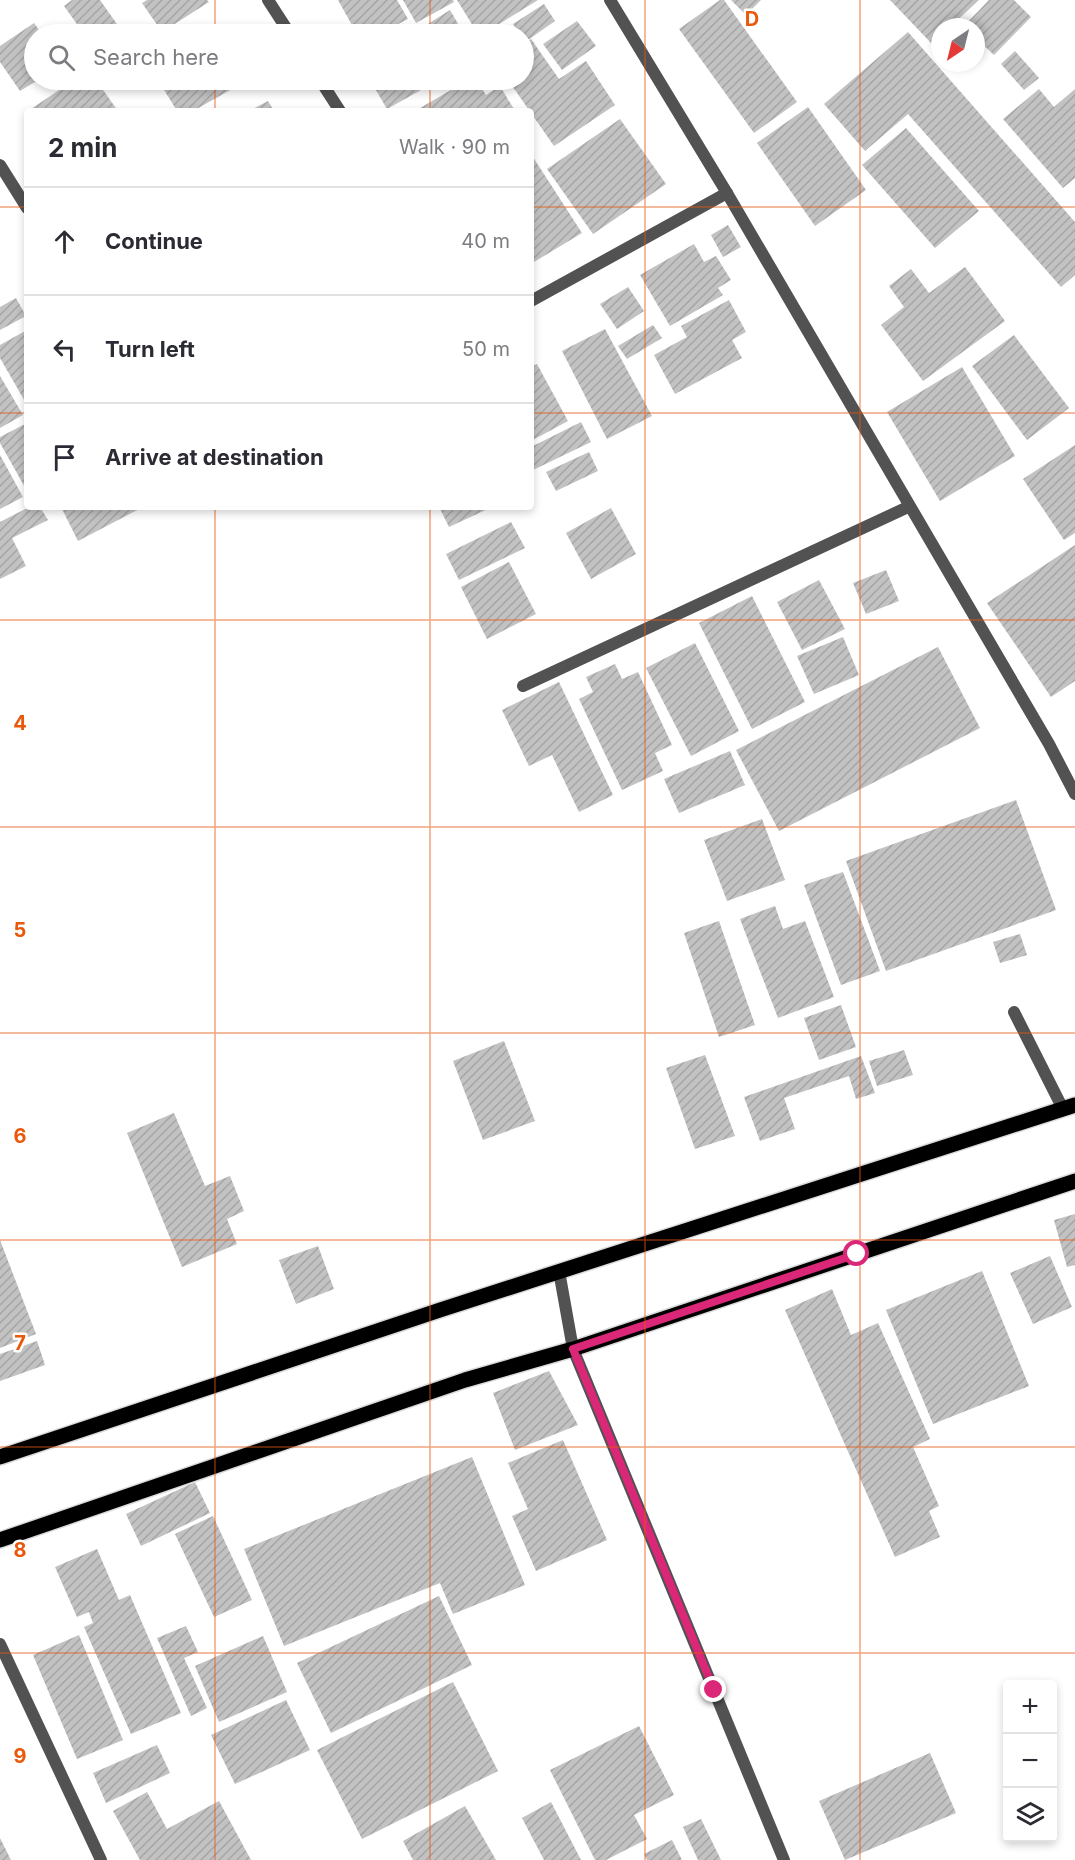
<!DOCTYPE html>
<meta charset="utf-8">
<style>
:root{--surface:#fff;--page:#f2f2f3;--text:#2b2b33;--muted:#7c7c81;--line:#e1e1e2}
body{margin:0;font-family:Inter,sans-serif;background:var(--page);color:var(--text)}
.controls{position:absolute;right:18px;bottom:18px;display:grid;overflow:hidden;border-radius:6px;box-shadow:0 3px 9px #0003}
.controls button{width:54px;height:54px;display:grid;place-items:center;padding:0;border:0;border-bottom:2px solid var(--line);background:var(--surface);color:var(--text);font:30px sans-serif}
.compass{position:absolute;left:931px;top:18px;width:54px;height:54px;border-radius:50%;background:var(--surface);box-shadow:0 3px 9px #0003;rotate:215deg}
.stop{position:absolute;width:18px;height:18px;margin:-14px;border:4px solid #db2777;border-radius:50%;background:#fff}
.stop.end{background:#db2777;border-color:#fff;box-shadow:0 2px 6px #0008}
.list{margin:0;padding:0;list-style:none}
h2{display:flex;justify-content:space-between;align-items:center;height:78px;margin:0;padding:0 24px;font-size:26px}
h2 small{font-size:20px;font-weight:400;color:var(--muted)}
.list li{display:grid;grid-template-columns:39px 1fr auto;gap:18px;align-items:center;box-sizing:border-box;height:108px;padding:0 24px;border-top:2px solid var(--line)}
.list b{display:block;font-size:22px;white-space:nowrap}
.list em{font-size:20px;font-style:normal;color:var(--muted)}
.icon{flex:none;width:33px;height:33px;fill:none;stroke:currentColor;stroke-width:2;stroke-linecap:round;stroke-linejoin:round}
.map{position:relative;flex:none;width:1075px;height:1860px;overflow:hidden}
.search{position:absolute;background:var(--surface);box-shadow:0 3px 9px #0003;left:24px;top:24px;width:510px;height:66px;display:flex;align-items:center;gap:15px;box-sizing:border-box;padding:0 21px;border-radius:33px;color:var(--muted);font-size:22px}
.panel{position:absolute;background:var(--surface);box-shadow:0 3px 9px #0003;left:24px;top:108px;width:510px;height:402px;border-radius:6px}
.map>svg:first-child{display:block}
.building{fill:url(#building-hatch)}
.lines{fill:none;stroke-linecap:round;stroke-linejoin:round}
.primary-casing{stroke:#dbdbdb;stroke-width:18}
.lane{stroke:#525252;stroke-width:12}
.street{stroke:#525252;stroke-width:12}
.primary{stroke:#000;stroke-width:15}
.route{stroke:#db2777;stroke-width:8}
.grid{fill:none;stroke:#e8590c;stroke-width:1.5;stroke-opacity:0.55}
.grid-label{font-size:20px;text-anchor:middle;font-weight:bold;fill:#e8590c;stroke:#fff;stroke-width:5;stroke-linejoin:round;paint-order:stroke}
</style>
<div class="map">
<svg width="1075" height="1860" viewBox="0 0 1075 1860">
<defs>
<pattern id="building-hatch" width="6" height="6" patternUnits="userSpaceOnUse" patternTransform="scale(1.5)"><rect width="6" height="6" fill="#c2c2c2"/><path d="M-1 1l2-2M0 6l6-6M5 7l2-2" fill="none" stroke="#a5a5a5"/></pattern>
</defs>
<rect width="100%" height="100%" fill="#fff"/>
<g class="building">
<path d="M 72,0 L 100,0 L 124,34 L 84,34 L 64,6 Z"/>
<path d="M 147,0 L 207,0 L 209,2 L 162,32 L 142,3 Z"/>
<path d="M 338,0 L 397,0 L 408,19 L 379,34 L 357,34 Z"/>
<path d="M 403,0 L 453,0 L 454,2 L 416,23 Z"/>
<path d="M 457,0 L 538,0 L 483,34 L 478,34 Z"/>
<path d="M 720,0 L 724,0 L 797,102 L 754,133 L 679,29 Z"/>
<path d="M 731,0 L 761,0 L 746,15 Z"/>
<path d="M 890,0 L 979,0 L 950,27 L 940,27 L 940,37 L 932,44 Z"/>
<path d="M 989,0 L 1014,0 L 1031,17 L 994,55 L 976,38 L 976,27 L 964,26 Z"/>
<path d="M 544,4 L 555,21 L 525,42 L 524,34 L 520,34 L 513,24 Z"/>
<path d="M 450,10 L 464,34 L 423,34 L 420,29 Z"/>
<path d="M 577,21 L 596,46 L 562,70 L 543,44 Z"/>
<path d="M 34,23 L 42,34 L 34,34 L 34,80 L 38,80 L 20,91 L 0,62 L 0,46 Z"/>
<path d="M 908,32 L 1075,222 L 1075,275 L 1061,287 L 908,114 L 865,151 L 824,104 Z"/>
<path d="M 531,39 L 559,79 L 586,61 L 615,105 L 554,146 L 508,80 L 524,80 L 524,44 Z"/>
<path d="M 1015,51 L 1039,78 L 1024,90 L 1001,64 Z"/>
<path d="M 74,80 L 96,80 L 118,111 L 28,111 Z"/>
<path d="M 158,80 L 248,80 L 193,111 L 177,111 Z"/>
<path d="M 370,80 L 439,80 L 387,109 Z"/>
<path d="M 468,80 L 476,80 L 486,95 L 500,86 L 515,111 L 415,111 Z"/>
<path d="M 1039,89 L 1054,107 L 1075,89 L 1075,178 L 1063,188 L 1003,119 Z"/>
<path d="M 268,101 L 274,111 L 249,111 Z"/>
<path d="M 808,107 L 866,190 L 815,226 L 757,143 Z"/>
<path d="M 620,119 L 666,184 L 593,234 L 547,169 Z"/>
<path d="M 906,128 L 979,211 L 935,248 L 862,165 Z"/>
<path d="M 531,154 L 582,233 L 534,262 L 531,257 Z"/>
<path d="M 728,225 L 741,247 L 723,257 L 711,235 Z"/>
<path d="M 694,244 L 704,262 L 716,256 L 731,280 L 718,288 L 723,295 L 670,326 L 640,275 Z"/>
<path d="M 965,267 L 1005,321 L 923,381 L 881,325 L 904,307 L 889,286 L 911,269 L 929,293 Z"/>
<path d="M 628,287 L 644,311 L 617,329 L 600,304 Z"/>
<path d="M 16,298 L 26,316 L 0,330 L 0,307 Z"/>
<path d="M 729,300 L 746,332 L 732,340 L 742,358 L 675,394 L 654,355 L 687,337 L 681,326 Z"/>
<path d="M 653,325 L 662,338 L 627,359 L 618,346 Z"/>
<path d="M 605,329 L 652,416 L 607,439 L 562,351 Z"/>
<path d="M 27,330 L 27,405 L 0,358 L 0,345 Z"/>
<path d="M 1014,335 L 1069,408 L 1027,440 L 972,366 Z"/>
<path d="M 537,364 L 568,421 L 531,441 L 531,367 Z"/>
<path d="M 962,367 L 1015,456 L 940,501 L 887,412 Z"/>
<path d="M 0,376 L 23,415 L 0,428 Z"/>
<path d="M 581,422 L 591,442 L 531,471 L 531,447 Z"/>
<path d="M 27,423 L 27,491 L 0,443 L 0,437 Z"/>
<path d="M 1075,445 L 1075,533 L 1064,540 L 1023,479 Z"/>
<path d="M 589,452 L 598,471 L 556,491 L 546,472 Z"/>
<path d="M 0,455 L 23,497 L 0,509 Z"/>
<path d="M 29,507 L 40,507 L 48,520 L 12,538 L 26,566 L 0,579 L 0,522 Z"/>
<path d="M 61,507 L 143,507 L 78,541 Z"/>
<path d="M 439,507 L 492,507 L 449,527 Z"/>
<path d="M 611,508 L 636,554 L 591,579 L 566,533 Z"/>
<path d="M 511,522 L 525,548 L 459,580 L 446,554 Z"/>
<path d="M 1075,545 L 1075,681 L 1051,697 L 987,603 Z"/>
<path d="M 509,562 L 536,614 L 487,639 L 461,587 Z"/>
<path d="M 886,570 L 899,601 L 866,614 L 853,583 Z"/>
<path d="M 819,580 L 845,629 L 802,650 L 777,602 Z"/>
<path d="M 752,596 L 805,702 L 752,729 L 699,623 Z"/>
<path d="M 843,637 L 859,675 L 814,694 L 797,656 Z"/>
<path d="M 695,643 L 739,731 L 691,756 L 646,668 Z"/>
<path d="M 938,647 L 980,728 L 779,831 L 736,750 Z"/>
<path d="M 615,664 L 622,679 L 638,672 L 672,745 L 655,753 L 663,771 L 622,790 L 579,699 L 593,692 L 586,677 Z"/>
<path d="M 559,682 L 613,795 L 579,812 L 552,755 L 529,766 L 502,710 Z"/>
<path d="M 730,751 L 745,785 L 679,813 L 664,779 Z"/>
<path d="M 1016,800 L 1056,910 L 886,971 L 846,861 Z"/>
<path d="M 762,819 L 785,880 L 727,901 L 704,840 Z"/>
<path d="M 843,872 L 880,971 L 841,985 L 804,885 Z"/>
<path d="M 775,906 L 783,929 L 805,921 L 834,997 L 778,1018 L 740,919 Z"/>
<path d="M 719,921 L 755,1025 L 719,1037 L 684,933 Z"/>
<path d="M 1020,934 L 1027,955 L 1000,963 L 993,942 Z"/>
<path d="M 841,1005 L 856,1047 L 819,1060 L 804,1018 Z"/>
<path d="M 504,1041 L 535,1121 L 483,1140 L 453,1061 Z"/>
<path d="M 904,1050 L 913,1075 L 877,1086 L 869,1061 Z"/>
<path d="M 705,1055 L 735,1136 L 695,1149 L 666,1068 Z"/>
<path d="M 861,1056 L 875,1093 L 856,1099 L 849,1076 L 784,1098 L 795,1129 L 760,1141 L 744,1097 Z"/>
<path d="M 174,1113 L 205,1186 L 230,1176 L 244,1211 L 227,1219 L 237,1244 L 182,1267 L 127,1133 Z"/>
<path d="M 1075,1214 L 1075,1265 L 1067,1267 L 1054,1220 Z"/>
<path d="M 0,1240 L 36,1334 L 0,1348 Z"/>
<path d="M 318,1246 L 334,1289 L 296,1304 L 279,1260 Z"/>
<path d="M 1050,1256 L 1072,1307 L 1033,1324 L 1010,1273 Z"/>
<path d="M 982,1271 L 1029,1386 L 933,1424 L 886,1310 Z"/>
<path d="M 832,1289 L 851,1335 L 878,1323 L 930,1439 L 913,1447 L 939,1506 L 929,1511 L 940,1537 L 895,1557 L 785,1310 Z"/>
<path d="M 37,1341 L 45,1365 L 0,1381 L 0,1354 Z"/>
<path d="M 549,1371 L 578,1425 L 515,1450 L 493,1393 Z"/>
<path d="M 563,1440 L 607,1540 L 536,1571 L 512,1516 L 528,1509 L 508,1463 Z"/>
<path d="M 472,1457 L 525,1585 L 453,1614 L 440,1583 L 284,1646 L 244,1549 Z"/>
<path d="M 195,1482 L 210,1513 L 141,1546 L 126,1514 Z"/>
<path d="M 213,1516 L 252,1600 L 214,1617 L 175,1534 Z"/>
<path d="M 97,1549 L 119,1600 L 130,1595 L 181,1713 L 131,1734 L 84,1627 L 93,1623 L 89,1612 L 77,1617 L 55,1567 Z"/>
<path d="M 439,1596 L 472,1665 L 331,1733 L 297,1663 Z"/>
<path d="M 186,1626 L 198,1652 L 184,1658 L 207,1708 L 191,1716 L 157,1638 Z"/>
<path d="M 79,1635 L 123,1740 L 77,1759 L 33,1655 Z"/>
<path d="M 263,1636 L 287,1692 L 219,1722 L 195,1666 Z"/>
<path d="M 453,1682 L 498,1771 L 362,1839 L 317,1750 Z"/>
<path d="M 286,1700 L 310,1750 L 235,1784 L 211,1735 Z"/>
<path d="M 639,1726 L 674,1795 L 634,1815 L 647,1839 L 606,1860 L 595,1860 L 550,1770 Z"/>
<path d="M 157,1745 L 170,1773 L 106,1803 L 93,1773 Z"/>
<path d="M 930,1753 L 956,1813 L 845,1860 L 819,1801 Z"/>
<path d="M 147,1792 L 167,1829 L 219,1801 L 251,1860 L 140,1860 L 113,1811 Z"/>
<path d="M 551,1802 L 581,1860 L 544,1860 L 522,1818 Z"/>
<path d="M 465,1806 L 496,1860 L 413,1860 L 403,1841 Z"/>
<path d="M 701,1819 L 721,1860 L 698,1860 L 683,1827 Z"/>
<path d="M 0,1838 L 11,1860 L 0,1860 Z"/>
<path d="M 672,1840 L 682,1860 L 647,1860 L 644,1854 Z"/>
</g>
<g class="lines">
<defs>
<g id="primary">
<path d="M 0,1457 L 440,1310 L 1075,1105"/>
<path d="M 0,1540 L 465,1380 L 573,1349 L 1075,1181"/>
</g>
</defs>
<use href="#primary" class="primary-casing"/>
<path class="lane" d="M 1014,1012 L 1063,1109"/>
<g class="street">
<path d="M 268,0 L 290,34"/>
<path d="M 610,0 L 727,193 L 1049,744 L 1075,794"/>
<path d="M 320,80 L 340,111"/>
<path d="M 0,165 L 27,208"/>
<path d="M 531,301 L 727,193"/>
<path d="M 523,686 L 908,507"/>
<path d="M 559,1271 L 573,1349 L 784,1860"/>
<path d="M 0,1644 L 101,1860"/>
</g>
<use href="#primary" class="primary"/>
</g>
<g class="lines">
<path class="route" d="M 714,1690 L 573,1349 L 857,1254"/>
</g>
<path class="grid" d="M 215,0 L 215,34M 430,0 L 430,34M 645,0 L 645,1860M 860,0 L 860,1860M 215,80 L 215,111M 430,80 L 430,111M 0,207 L 27,207M 531,207 L 1075,207M 0,413 L 27,413M 531,413 L 1075,413M 215,507 L 215,1860M 430,507 L 430,1860M 0,620 L 1075,620M 0,827 L 1075,827M 0,1033 L 1075,1033M 0,1240 L 1075,1240M 0,1447 L 1075,1447M 0,1653 L 1075,1653"/>
<g class="grid-label">
<text x="752" y="26">D</text>
<text x="20" y="730">4</text>
<text x="20" y="937">5</text>
<text x="20" y="1143">6</text>
<text x="20" y="1350">7</text>
<text x="20" y="1557">8</text>
<text x="20" y="1763">9</text>
</g>
</svg>
<div class="controls">
<button>+</button>
<button>−</button>
<button><svg class="icon" aria-label="layers" viewBox="0 0 24 24"><path d="M12 4l9 5-9 5-9-5zM3 14l9 5 9-5"/></svg></button>
</div>
<svg class="compass" viewBox="-18 -18 36 36"><path d="M0-13l5 13h-10z" fill="#e53935"/><path d="M0 13l5-13h-10z" fill="#7c7c81"/></svg>
<div class="stop" style="left:857px;top:1254px"></div>
<div class="stop end" style="left:714px;top:1690px"></div>
<div class="search"><svg class="icon" aria-label="search" viewBox="0 0 24 24"><circle cx="10" cy="10" r="6"/><path d="M15 15l6 6"/></svg>Search here</div>
<section class="panel">
<h2>2 min<small>Walk · 90 m</small></h2>
<ul class="list">
<li><svg class="icon" aria-label="ahead" viewBox="0 0 24 24"><path d="M12 20V5M6 11l6-6 6 6"/></svg><div><b>Continue</b></div><em>40 m</em></li>
<li><svg class="icon" aria-label="left" viewBox="0 0 24 24"><path d="M17 20v-9H6M10 6l-5 5 5 5"/></svg><div><b>Turn left</b></div><em>50 m</em></li>
<li><svg class="icon" aria-label="arrive" viewBox="0 0 24 24"><path d="M6 21V4h12l-3 4 3 4H6"/></svg><div><b>Arrive at destination</b></div></li>
</ul>
</section>
</div>
